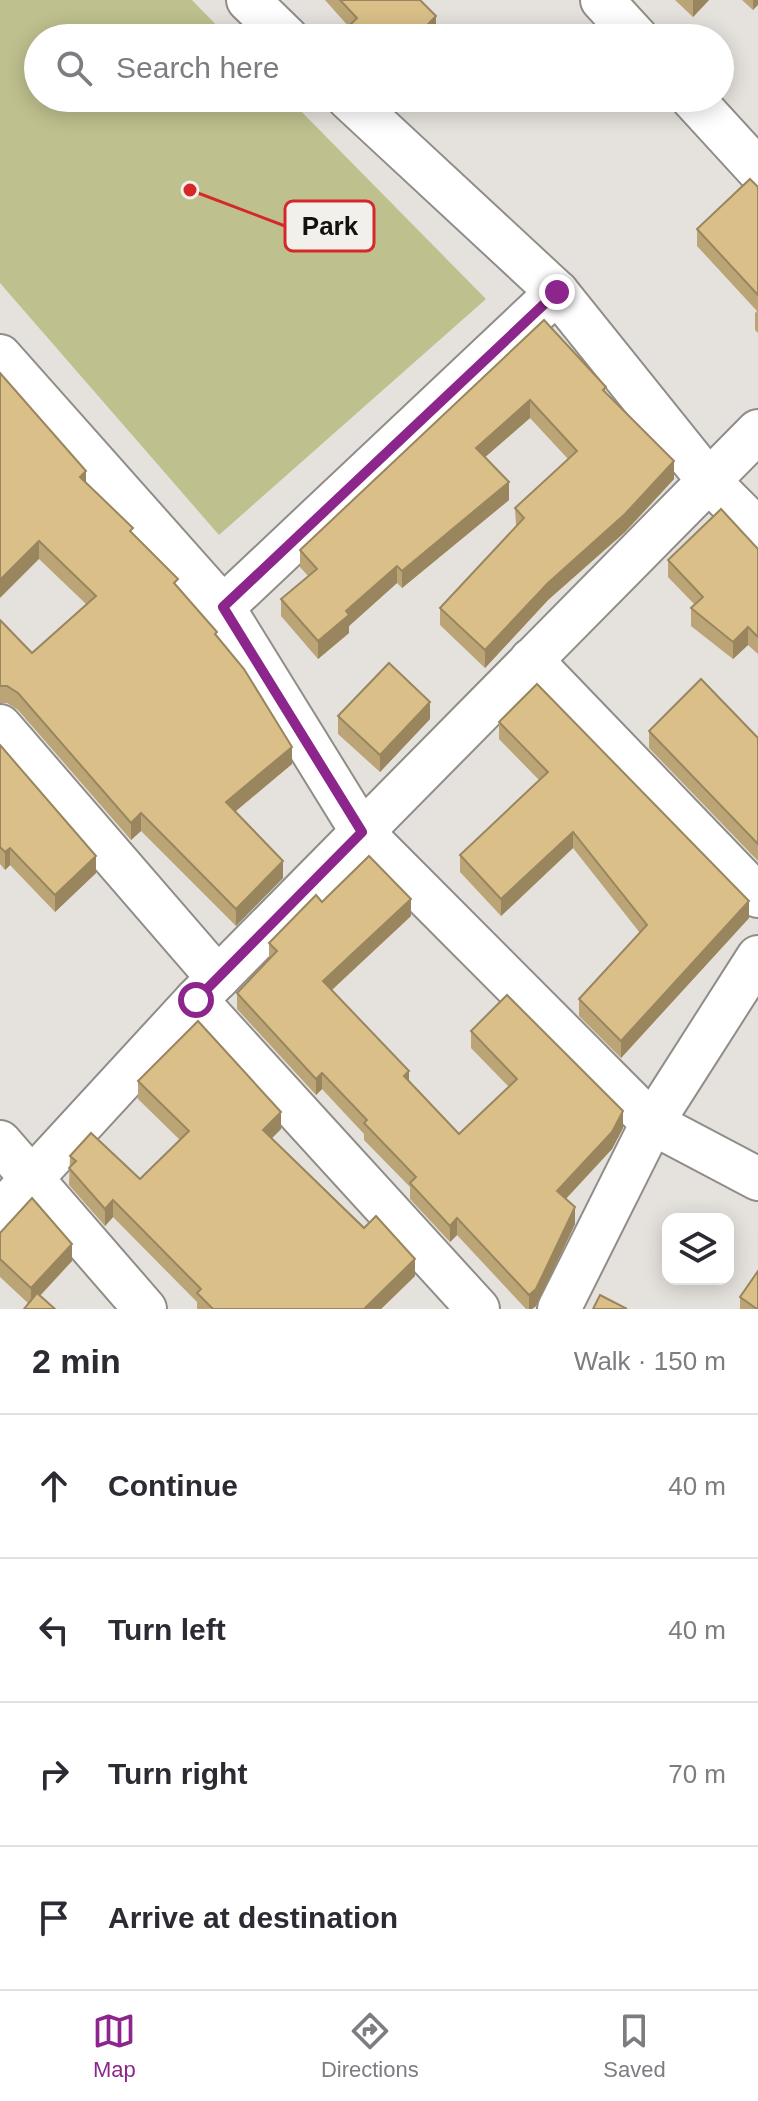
<!DOCTYPE html>
<meta charset="utf-8">
<style>
:root{--surface:#fff;--page:#f7f7f7;--text:#2b2b33;--muted:#7c7c81;--line:#e1e1e2;--accent:#8d268c}
body{margin:0;font-family:Arial,sans-serif;background:var(--page);color:var(--text)}
.controls{position:absolute;right:24px;bottom:24px;display:grid;overflow:hidden;border-radius:16px;box-shadow:0 4px 20px #0003}
.controls button{width:72px;height:72px;display:grid;place-items:center;padding:0;border:0;border-bottom:2px solid var(--line);background:var(--surface);color:var(--text);font:40px sans-serif}
.stop{position:absolute;width:24px;height:24px;margin:-18px;border:6px solid #8d268c;border-radius:50%;background:#fff}
.stop.end{background:#8d268c;border-color:#fff;box-shadow:0 2px 8px #0008}
.list{margin:0;padding:0;list-style:none}
h2{display:flex;justify-content:space-between;align-items:center;height:104px;margin:0;padding:0 32px;font-size:34px}
h2 small{font-size:26px;font-weight:400;color:var(--muted)}
.list li{display:grid;grid-template-columns:52px 1fr auto;gap:24px;align-items:center;box-sizing:border-box;height:144px;padding:0 32px;border-top:2px solid var(--line)}
.list b{display:block;font-size:30px;white-space:nowrap}
.list em{font-size:26px;font-style:normal;color:var(--muted)}
.icon{flex:none;width:44px;height:44px;fill:none;stroke:currentColor;stroke-width:2;stroke-linecap:round;stroke-linejoin:round}
.map{position:relative;flex:none;width:758px;height:1309px;overflow:hidden}
.search{position:absolute;background:var(--surface);box-shadow:0 4px 20px #0003;left:24px;right:24px;top:24px;height:88px;display:flex;align-items:center;gap:20px;box-sizing:border-box;padding:0 28px;border-radius:44px;color:var(--muted);font-size:30px}
.sheet{height:680px;background:var(--surface)}
nav{display:flex;justify-content:space-around;align-items:center;box-sizing:border-box;height:112px;border-top:2px solid var(--line);background:var(--surface);font-size:22px;color:var(--muted)}
nav a{display:grid;justify-items:center;gap:4px}
nav .on{color:var(--accent)}
.map>svg:first-child{display:block}
.green{fill:#bec08e}
.lines{fill:none;stroke-linecap:round;stroke-linejoin:round}
.street-casing{stroke:#908d89;stroke-width:46}
.street{stroke:#fff;stroke-width:42}
.wall{fill:#bba475}
.shaded-wall{fill:#99865f}
.building{fill:#dabf88;stroke:#99865f;stroke-width:2}
.route{stroke:#8d268c;stroke-width:10}
.leader{fill:none;stroke:#d62828;stroke-width:3}
.callout-dot{fill:#d62828;stroke:#f2f0eb;stroke-width:3}
.callout{fill:#f2f0eb;stroke:#d62828;stroke-width:3}
.callout-label{font-size:26px;text-anchor:middle;font-weight:bold;fill:#131210}
</style>
<div class="map">
<svg width="758" height="1309" viewBox="0 0 758 1309">
<rect width="100%" height="100%" fill="#e5e2dd"/>
<path class="green" d="M 0,0 L 192,0 L 229,38 L 38,38 L 38,98 L 288,98 L 486,299 L 219,535 L 0,283 Z"/>
<g class="lines">
<defs>
<g id="street">
<path d="M 248,0 L 287,38"/>
<path d="M 602,0 L 637,38"/>
<path d="M 348,98 L 557,292 L 708,480 L 758,530"/>
<path d="M 692,98 L 758,170"/>
<path d="M 0,356 L 223,607 L 557,292"/>
<path d="M 223,607 L 362,832 L 652,1123 L 758,1179"/>
<path d="M 531,660 L 758,896"/>
<path d="M 0,726 L 218,978"/>
<path d="M 196,1000 L 478,1309"/>
<path d="M 0,1142 L 145,1309"/>
<path d="M 0,1213 L 196,1000 L 758,431"/>
<path d="M 559,1309 L 652,1123 L 758,957"/>
</g>
</defs>
<use href="#street" class="street-casing"/>
<use href="#street" class="street"/>
</g>
<g class="wall">
<path d="M 325,0 L 420,0 L 436,34 L 432,38 L 343,38 L 343,32 L 349,27 Z"/>
<path d="M 675,0 L 709,0 L 693,17 Z"/>
<path d="M 742,0 L 758,0 L 753,10 Z"/>
<path d="M 758,187 L 758,333 L 755,330 L 755,313 L 757,311 L 697,246 L 697,229 Z"/>
<path d="M 544,320 L 606,392 L 674,479 L 625,532 L 548,600 L 485,668 L 440,625 L 440,608 L 516,526 L 515,508 L 568,459 L 530,418 L 485,457 L 509,500 L 402,588 L 397,583 L 349,626 L 349,633 L 318,659 L 281,616 L 281,599 L 308,576 L 300,567 L 300,550 Z"/>
<path d="M 0,373 L 86,483 L 133,534 L 217,637 L 292,764 L 235,812 L 283,878 L 236,926 L 141,831 L 131,840 L 18,710 L 7,703 L 0,703 L 0,620 L 32,653 L 86,604 L 39,559 Z"/>
<path d="M 758,549 L 758,654 L 748,645 L 733,659 L 691,626 L 691,608 L 695,605 L 668,577 L 668,560 Z"/>
<path d="M 338,716 L 430,719 L 380,772 L 338,734 Z"/>
<path d="M 499,722 L 749,918 L 621,1058 L 579,1016 L 579,999 L 640,933 L 573,848 L 501,916 L 460,872 L 460,855 L 539,780 L 499,739 Z"/>
<path d="M 649,731 L 758,738 L 758,861 L 649,748 Z"/>
<path d="M 0,745 L 96,873 L 55,912 L 10,865 L 5,870 L 0,864 Z"/>
<path d="M 322,902 L 411,916 L 332,990 L 409,1082 L 459,1134 L 509,1087 L 471,1048 L 471,1031 L 623,1128 L 612,1149 L 566,1199 L 575,1224 L 536,1306 L 532,1309 L 526,1309 L 457,1235 L 450,1242 L 410,1199 L 410,1187 L 364,1140 L 364,1134 L 322,1089 L 316,1095 L 237,1009 L 237,993 L 269,960 L 269,943 Z"/>
<path d="M 138,1081 L 281,1129 L 272,1138 L 415,1276 L 381,1309 L 197,1309 L 197,1302 L 113,1217 L 105,1226 L 69,1185 L 70,1156 L 140,1179 L 180,1140 L 138,1099 Z"/>
<path d="M 0,1233 L 72,1261 L 40,1296 L 29,1304 L 0,1277 Z"/>
<path d="M 740,1297 L 758,1309 L 740,1309 Z"/>
</g>
<g class="shaded-wall">
<path d="M 693,0 L 709,0 L 693,17 Z"/>
<path d="M 753,0 L 758,0 L 758,5 L 753,10 Z"/>
<path d="M 436,16 L 436,34 L 432,38 L 415,38 Z"/>
<path d="M 530,400 L 530,418 L 476,465 L 476,448 Z"/>
<path d="M 674,461 L 674,479 L 625,532 L 548,600 L 485,668 L 485,650 L 548,583 Z"/>
<path d="M 86,471 L 86,489 L 80,477 Z"/>
<path d="M 509,482 L 509,500 L 402,588 L 402,571 Z"/>
<path d="M 39,541 L 39,559 L 0,598 L 0,580 Z"/>
<path d="M 397,566 L 397,583 L 349,626 L 349,633 L 318,659 L 318,641 L 346,611 Z"/>
<path d="M 748,627 L 748,645 L 733,659 L 733,642 Z"/>
<path d="M 430,702 L 430,719 L 380,772 L 380,755 Z"/>
<path d="M 292,747 L 292,764 L 226,819 L 226,802 Z"/>
<path d="M 141,813 L 141,831 L 131,840 L 131,823 Z"/>
<path d="M 573,832 L 573,848 L 501,916 L 501,899 Z"/>
<path d="M 10,848 L 10,865 L 5,870 L 5,852 Z"/>
<path d="M 96,856 L 96,873 L 55,912 L 55,895 Z"/>
<path d="M 283,861 L 283,878 L 236,926 L 236,909 Z"/>
<path d="M 411,899 L 411,916 L 323,998 L 323,981 Z"/>
<path d="M 749,901 L 749,918 L 621,1058 L 621,1041 Z"/>
<path d="M 409,1071 L 409,1088 L 404,1076 Z"/>
<path d="M 322,1073 L 322,1089 L 316,1095 L 316,1079 Z"/>
<path d="M 623,1111 L 623,1128 L 612,1149 L 557,1208 L 557,1191 Z"/>
<path d="M 281,1112 L 281,1129 L 263,1147 L 263,1130 Z"/>
<path d="M 113,1200 L 113,1217 L 105,1226 L 105,1209 Z"/>
<path d="M 575,1207 L 575,1224 L 536,1306 L 532,1309 L 529,1309 L 529,1295 Z"/>
<path d="M 457,1218 L 457,1235 L 450,1242 L 450,1226 Z"/>
<path d="M 72,1244 L 72,1261 L 31,1305 L 31,1288 Z"/>
<path d="M 415,1259 L 415,1276 L 381,1309 L 364,1309 Z"/>
</g>
<g class="building">
<path d="M 340,0 L 420,0 L 436,16 L 415,38 L 349,38 L 343,32 L 357,18 Z"/>
<path d="M 750,179 L 758,187 L 758,295 L 697,229 Z"/>
<path d="M 544,320 L 606,387 L 603,390 L 674,461 L 625,514 L 548,583 L 485,650 L 440,608 L 524,518 L 515,508 L 577,451 L 530,400 L 476,448 L 509,482 L 402,571 L 397,566 L 346,611 L 349,615 L 318,641 L 281,599 L 317,569 L 300,550 Z"/>
<path d="M 0,373 L 86,471 L 80,477 L 133,528 L 130,531 L 178,579 L 174,583 L 217,632 L 215,634 L 244,669 L 292,747 L 226,802 L 283,861 L 236,909 L 141,813 L 131,823 L 18,693 L 7,686 L 0,686 L 0,620 L 32,653 L 96,596 L 39,541 L 0,580 Z"/>
<path d="M 721,509 L 758,549 L 758,637 L 748,627 L 733,642 L 691,608 L 703,597 L 668,560 Z"/>
<path d="M 389,663 L 430,702 L 380,755 L 338,716 Z"/>
<path d="M 701,679 L 758,738 L 758,844 L 649,731 Z"/>
<path d="M 537,684 L 749,901 L 621,1041 L 579,999 L 647,925 L 573,832 L 501,899 L 460,855 L 548,772 L 499,722 Z"/>
<path d="M 0,745 L 96,856 L 55,895 L 10,848 L 5,852 L 0,847 Z"/>
<path d="M 369,856 L 411,899 L 323,981 L 409,1071 L 404,1076 L 459,1134 L 517,1079 L 471,1031 L 507,995 L 623,1111 L 612,1132 L 557,1191 L 575,1207 L 536,1289 L 529,1295 L 457,1218 L 450,1226 L 410,1183 L 416,1177 L 364,1123 L 367,1120 L 322,1073 L 316,1079 L 237,993 L 277,951 L 269,943 L 316,895 L 322,902 Z"/>
<path d="M 198,1021 L 281,1112 L 263,1130 L 364,1228 L 376,1216 L 415,1259 L 364,1309 L 213,1309 L 197,1293 L 201,1289 L 113,1200 L 105,1209 L 69,1168 L 76,1161 L 70,1156 L 91,1133 L 140,1179 L 189,1131 L 138,1081 Z"/>
<path d="M 32,1198 L 72,1244 L 31,1288 L 0,1259 L 0,1233 Z"/>
<path d="M 758,1271 L 758,1309 L 757,1309 L 740,1297 Z"/>
<path d="M 37,1293 L 55,1309 L 24,1309 Z"/>
<path d="M 600,1295 L 627,1309 L 593,1309 Z"/>
</g>
<g class="lines">
<path class="route" d="M 196,1000 L 362,832 L 223,607 L 557,292"/>
</g>
<path class="leader" d="M190 190L285 226"/>
<circle class="callout-dot" cx="190" cy="190" r="8"/>
<rect class="callout" x="285" y="201" width="89" height="50" rx="8"/>
<g class="callout-label">
<text x="330" y="235">Park</text>
</g>
</svg>
<div class="controls">
<button><svg class="icon" aria-label="layers" viewBox="0 0 24 24"><path d="M12 4l9 5-9 5-9-5zM3 14l9 5 9-5"/></svg></button>
</div>
<div class="stop" style="left:196px;top:1000px"></div>
<div class="stop end" style="left:557px;top:292px"></div>
<div class="search"><svg class="icon" aria-label="search" viewBox="0 0 24 24"><circle cx="10" cy="10" r="6"/><path d="M15 15l6 6"/></svg>Search here</div>
</div>
<section class="sheet">
<h2>2 min<small>Walk · 150 m</small></h2>
<ul class="list">
<li><svg class="icon" aria-label="ahead" viewBox="0 0 24 24"><path d="M12 20V5M6 11l6-6 6 6"/></svg><div><b>Continue</b></div><em>40 m</em></li>
<li><svg class="icon" aria-label="left" viewBox="0 0 24 24"><path d="M17 20v-9H6M10 6l-5 5 5 5"/></svg><div><b>Turn left</b></div><em>40 m</em></li>
<li><svg class="icon" aria-label="right" viewBox="0 0 24 24"><path d="M7 20v-9h11M14 6l5 5-5 5"/></svg><div><b>Turn right</b></div><em>70 m</em></li>
<li><svg class="icon" aria-label="arrive" viewBox="0 0 24 24"><path d="M6 21V4h12l-3 4 3 4H6"/></svg><div><b>Arrive at destination</b></div></li>
</ul>
</section>
<nav>
<a class="on"><svg class="icon" aria-label="map" viewBox="0 0 24 24"><path d="M3 6l6-2 6 2 6-2v14l-6 2-6-2-6 2zM9 4v14M15 6v14"/></svg>Map</a>
<a><svg class="icon" aria-label="directions" viewBox="0 0 24 24"><path d="M12 3l9 9-9 9-9-9zM9 14v-3h6M13 9l2 2-2 2"/></svg>Directions</a>
<a><svg class="icon" aria-label="saved" viewBox="0 0 24 24"><path d="M7 4h10v16l-5-4-5 4z"/></svg>Saved</a>
</nav>
